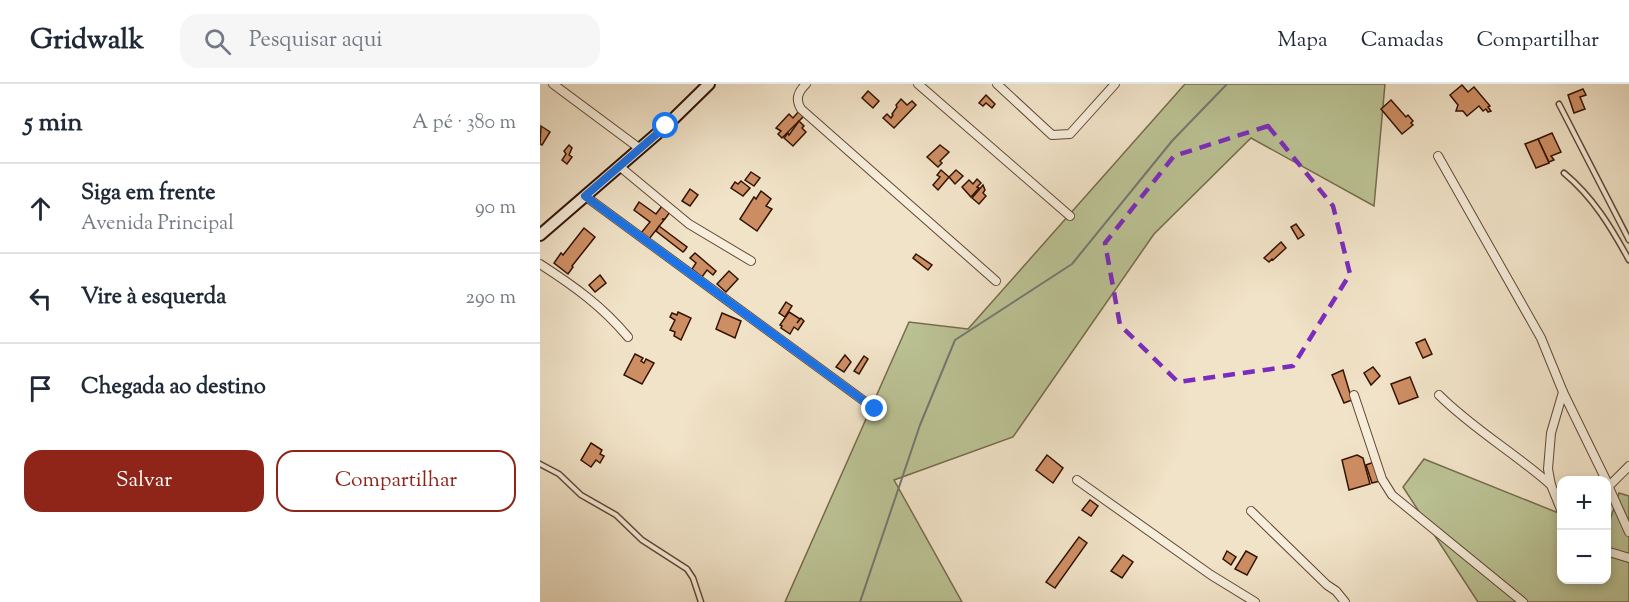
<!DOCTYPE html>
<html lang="pt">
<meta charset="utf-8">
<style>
:root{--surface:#fff;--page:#f6f6f7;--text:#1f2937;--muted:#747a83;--line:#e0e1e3;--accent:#8f2418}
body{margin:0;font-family:"Sorts Mill Goudy",serif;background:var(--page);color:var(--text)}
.controls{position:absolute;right:18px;bottom:18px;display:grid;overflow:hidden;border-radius:12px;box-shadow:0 3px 9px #0003}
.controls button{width:54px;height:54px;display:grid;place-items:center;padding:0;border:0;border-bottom:2px solid var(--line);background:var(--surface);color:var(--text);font:30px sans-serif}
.stop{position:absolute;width:18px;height:18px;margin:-14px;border:4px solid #1a73e8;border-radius:50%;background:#fff}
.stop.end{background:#1a73e8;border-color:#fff;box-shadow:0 2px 6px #0008}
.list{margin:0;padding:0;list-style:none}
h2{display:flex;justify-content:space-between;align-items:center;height:78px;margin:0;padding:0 24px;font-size:26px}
h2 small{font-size:20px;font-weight:400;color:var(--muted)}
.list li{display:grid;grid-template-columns:39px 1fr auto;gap:18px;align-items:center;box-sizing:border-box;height:90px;padding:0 24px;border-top:2px solid var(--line)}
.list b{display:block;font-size:22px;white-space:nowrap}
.list p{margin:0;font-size:20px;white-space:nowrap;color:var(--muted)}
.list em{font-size:20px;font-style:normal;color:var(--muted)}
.actions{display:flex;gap:12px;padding:18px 24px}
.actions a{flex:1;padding:14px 0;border:2px solid var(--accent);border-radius:18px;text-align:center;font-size:21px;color:var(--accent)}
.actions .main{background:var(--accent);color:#fff}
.icon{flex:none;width:33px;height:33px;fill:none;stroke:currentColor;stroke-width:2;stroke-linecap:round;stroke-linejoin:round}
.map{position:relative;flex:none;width:1089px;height:518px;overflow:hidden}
header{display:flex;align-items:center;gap:36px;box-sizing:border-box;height:84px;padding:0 30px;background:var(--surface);border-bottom:2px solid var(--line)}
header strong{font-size:28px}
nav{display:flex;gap:33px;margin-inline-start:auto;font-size:21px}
.search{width:420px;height:54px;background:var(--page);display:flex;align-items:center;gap:15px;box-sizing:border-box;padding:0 21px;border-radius:18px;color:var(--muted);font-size:22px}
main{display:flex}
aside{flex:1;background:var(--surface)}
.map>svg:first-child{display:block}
.green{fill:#bbc395;stroke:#766b4c;stroke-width:1.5}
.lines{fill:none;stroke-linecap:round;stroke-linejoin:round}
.stream{stroke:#737873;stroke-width:2}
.building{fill:#ce8e64;stroke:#321303;stroke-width:1.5}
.lane-casing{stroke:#624734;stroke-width:7}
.street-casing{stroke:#624734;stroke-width:10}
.secondary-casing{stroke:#321303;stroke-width:14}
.lane{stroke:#f6eddb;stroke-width:4}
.street{stroke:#f6eddb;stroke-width:8}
.secondary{stroke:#f6eddb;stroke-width:10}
.route{stroke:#1a73e8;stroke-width:8}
.marked{fill:none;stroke:#7b2cbf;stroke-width:4.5;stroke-dasharray:12 8;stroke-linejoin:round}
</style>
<header>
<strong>Gridwalk</strong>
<div class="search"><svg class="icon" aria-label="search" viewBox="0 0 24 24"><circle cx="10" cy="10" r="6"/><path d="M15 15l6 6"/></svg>Pesquisar aqui</div>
<nav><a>Mapa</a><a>Camadas</a><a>Compartilhar</a></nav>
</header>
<main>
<aside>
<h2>5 min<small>A pé · 380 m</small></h2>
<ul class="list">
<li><svg class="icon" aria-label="ahead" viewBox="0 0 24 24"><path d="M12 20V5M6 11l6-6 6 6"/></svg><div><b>Siga em frente</b><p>Avenida Principal</p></div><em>90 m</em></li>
<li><svg class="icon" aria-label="left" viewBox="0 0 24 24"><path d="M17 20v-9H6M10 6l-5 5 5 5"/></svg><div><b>Vire à esquerda</b></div><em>290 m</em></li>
<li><svg class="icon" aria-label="arrive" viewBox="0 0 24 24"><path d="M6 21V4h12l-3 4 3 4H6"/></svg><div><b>Chegada ao destino</b></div></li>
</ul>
<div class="actions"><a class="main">Salvar</a><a>Compartilhar</a></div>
</aside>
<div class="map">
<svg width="1089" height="518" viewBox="0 0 1089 518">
<rect width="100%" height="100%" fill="#f1e3c8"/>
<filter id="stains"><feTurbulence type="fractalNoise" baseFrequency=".00333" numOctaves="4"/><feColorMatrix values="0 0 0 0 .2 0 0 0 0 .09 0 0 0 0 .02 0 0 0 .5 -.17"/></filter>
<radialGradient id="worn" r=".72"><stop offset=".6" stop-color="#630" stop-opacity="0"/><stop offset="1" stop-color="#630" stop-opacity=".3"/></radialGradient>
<g class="green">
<path d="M 645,0 L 845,0 L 834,122 L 711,54 L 614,150 L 473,353 L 354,396 L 422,518 L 245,518 L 369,238 L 428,245 Z"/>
<path d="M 884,375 L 1021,430 L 1022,496 L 1066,496 L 1067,445 L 1079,409 L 1089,412 L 1089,518 L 938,518 L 863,403 Z"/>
</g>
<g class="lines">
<path class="stream" d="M 320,518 L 380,341 L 415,256 L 532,180 L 632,57 L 687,0"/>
</g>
<g class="building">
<path d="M 922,1 L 928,8 L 934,3 L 950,22 L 948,23 L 951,27 L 948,28 L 946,25 L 943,27 L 939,22 L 927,32 L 923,27 L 916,27 L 918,21 L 910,11 Z"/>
<path d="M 1043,5 L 1046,11 L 1040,13 L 1045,25 L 1034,29 L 1028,11 Z"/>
<path d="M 328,7 L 339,17 L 333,24 L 322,14 Z"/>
<path d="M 446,11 L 455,20 L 452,24 L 446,19 L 443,22 L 439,19 Z"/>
<path d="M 361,15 L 367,21 L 372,17 L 376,21 L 354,44 L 343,34 L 347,30 L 351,34 L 353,31 L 352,30 L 357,23 L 356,21 Z"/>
<path d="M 851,16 L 866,33 L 868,31 L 873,37 L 871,39 L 873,41 L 862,50 L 841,25 Z"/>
<path d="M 259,27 L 264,32 L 242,54 L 238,50 L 241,47 L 236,44 L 249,30 L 253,34 Z"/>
<path d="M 259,37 L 264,42 L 262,44 L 266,48 L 253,62 L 244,54 L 248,49 L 249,51 Z"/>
<path d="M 1,42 L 10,48 L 2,61 L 0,60 Z"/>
<path d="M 1012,49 L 1021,68 L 1011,72 L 1014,76 L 1009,78 L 998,55 Z"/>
<path d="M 998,55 L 1009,79 L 996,84 L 985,60 Z"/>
<path d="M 29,61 L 32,64 L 29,71 L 32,73 L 27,80 L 22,76 L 26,70 L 24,67 Z"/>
<path d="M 400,61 L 409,68 L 400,77 L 402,79 L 398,83 L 387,73 Z"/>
<path d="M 401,86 L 409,93 L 398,106 L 393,101 L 400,93 L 397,91 Z"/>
<path d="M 416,86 L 423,92 L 415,100 L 409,93 Z"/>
<path d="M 211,88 L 220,94 L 214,102 L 205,96 Z"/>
<path d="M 437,95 L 441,99 L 437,103 L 439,104 L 431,113 L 422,103 L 429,96 L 433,100 Z"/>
<path d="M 201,97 L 210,104 L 203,112 L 191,104 L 195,98 L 198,100 Z"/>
<path d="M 443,101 L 445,106 L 443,109 L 446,112 L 439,120 L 432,114 Z"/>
<path d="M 150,105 L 158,111 L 150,122 L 142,117 Z"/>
<path d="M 221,107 L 231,115 L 226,122 L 232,125 L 217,147 L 200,135 L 214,113 L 216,115 Z"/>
<path d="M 99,118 L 116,130 L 122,122 L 130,128 L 125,135 L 122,135 L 124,136 L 109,155 L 101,149 L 110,138 L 94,126 Z"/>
<path d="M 756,140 L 764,151 L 758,155 L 751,143 Z"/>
<path d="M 119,142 L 147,163 L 145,166 L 143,168 L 116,147 Z"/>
<path d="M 44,144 L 55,153 L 32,182 L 33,183 L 28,190 L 14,179 L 21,169 L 23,171 Z"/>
<path d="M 741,158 L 746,164 L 733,176 L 732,175 L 729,178 L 724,174 Z"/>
<path d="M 155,169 L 176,187 L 173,191 L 167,186 L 162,193 L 152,185 L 156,179 L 150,174 Z"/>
<path d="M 376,170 L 392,181 L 388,186 L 373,174 Z"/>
<path d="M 189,187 L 198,195 L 186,208 L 177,200 Z"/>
<path d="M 60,191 L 66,199 L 55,208 L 49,201 Z"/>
<path d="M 246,218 L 252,222 L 245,233 L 239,229 Z"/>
<path d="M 138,228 L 151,234 L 141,256 L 134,252 L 135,248 L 130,246 L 135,236 L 130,233 L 132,229 L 137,231 Z"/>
<path d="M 249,228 L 260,235 L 257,239 L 261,234 L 264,237 L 258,246 L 254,243 L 250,250 L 241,244 L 242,242 L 240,241 Z"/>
<path d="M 182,229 L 201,237 L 195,254 L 176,245 Z"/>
<path d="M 885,255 L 892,270 L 883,274 L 876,259 Z"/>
<path d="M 95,270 L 103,274 L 101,277 L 104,279 L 106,275 L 114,279 L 102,300 L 84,291 Z"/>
<path d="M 305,271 L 311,278 L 304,288 L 296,283 Z"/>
<path d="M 324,272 L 328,275 L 319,290 L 314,287 Z"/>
<path d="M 833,283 L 840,292 L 831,301 L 824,289 Z"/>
<path d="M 803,286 L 812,316 L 804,319 L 792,291 Z"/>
<path d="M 870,293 L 878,313 L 859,320 L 851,300 Z"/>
<path d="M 51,359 L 62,366 L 60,370 L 64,372 L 60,379 L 56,376 L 51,383 L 41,376 Z"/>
<path d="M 507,371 L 523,384 L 513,399 L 496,386 Z"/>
<path d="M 817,371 L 823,374 L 830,400 L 809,406 L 802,376 Z"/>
<path d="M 834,378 L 840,397 L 832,399 L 826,381 Z"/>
<path d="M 550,416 L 558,422 L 551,432 L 542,426 Z"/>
<path d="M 539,453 L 547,459 L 515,504 L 506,498 Z"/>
<path d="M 687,467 L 696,473 L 691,481 L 683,475 Z"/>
<path d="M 706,467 L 717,473 L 707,491 L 695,485 Z"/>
<path d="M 583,471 L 593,478 L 582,494 L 571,487 Z"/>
</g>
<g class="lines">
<defs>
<g id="lane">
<path d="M 1019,20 L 1089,156"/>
<path d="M 1024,89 C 1053,113 1071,143 1089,176"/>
<path d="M 0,380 L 19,390 L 41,411 L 76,431 L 102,456 L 147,485 L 153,494 L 161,518"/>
</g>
<g id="street">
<path d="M 13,0 L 99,64"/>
<path d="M 266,0 C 258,8 255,15 261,25 L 456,197"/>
<path d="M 378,0 L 530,132"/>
<path d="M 457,0 L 512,51 L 530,50 L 575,0"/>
<path d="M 898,72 L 1001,254 L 1023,308 L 1011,349 L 1008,385 L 1011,401 L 1022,428"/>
<path d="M 79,82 L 149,140 L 211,177"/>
<path d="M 45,112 L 335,325"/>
<path d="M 0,180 C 34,202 62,222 88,253"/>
<path d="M 1023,308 L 1066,396"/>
<path d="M 814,311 L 842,395 L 852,411 L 983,518"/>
<path d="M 899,311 C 933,345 975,369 1011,401"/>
<path d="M 537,396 L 671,491 L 715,518"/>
<path d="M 1066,397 L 1089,448"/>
<path d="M 1069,402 L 1089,382"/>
<path d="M 711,427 L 787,501 L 796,507 L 805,518"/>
<path d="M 1066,467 L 1089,474"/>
</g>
<path id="secondary" d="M 0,151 L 126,42 L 169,0"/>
</defs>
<use href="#lane" class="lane-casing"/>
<use href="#street" class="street-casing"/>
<use href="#secondary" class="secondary-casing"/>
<use href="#lane" class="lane"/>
<use href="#street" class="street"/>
<use href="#secondary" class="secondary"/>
</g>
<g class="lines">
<path class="route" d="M 126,42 L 45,112 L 335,325"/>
</g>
<path class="marked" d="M 728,42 L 793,122 L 810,190 L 753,282 L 638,298 L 580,241 L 565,159 L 634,72 Z"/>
<rect width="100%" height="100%" filter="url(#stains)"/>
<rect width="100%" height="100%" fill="url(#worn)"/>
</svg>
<div class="controls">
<button>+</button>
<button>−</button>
</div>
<div class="stop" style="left:126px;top:42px"></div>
<div class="stop end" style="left:335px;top:325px"></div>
</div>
</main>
